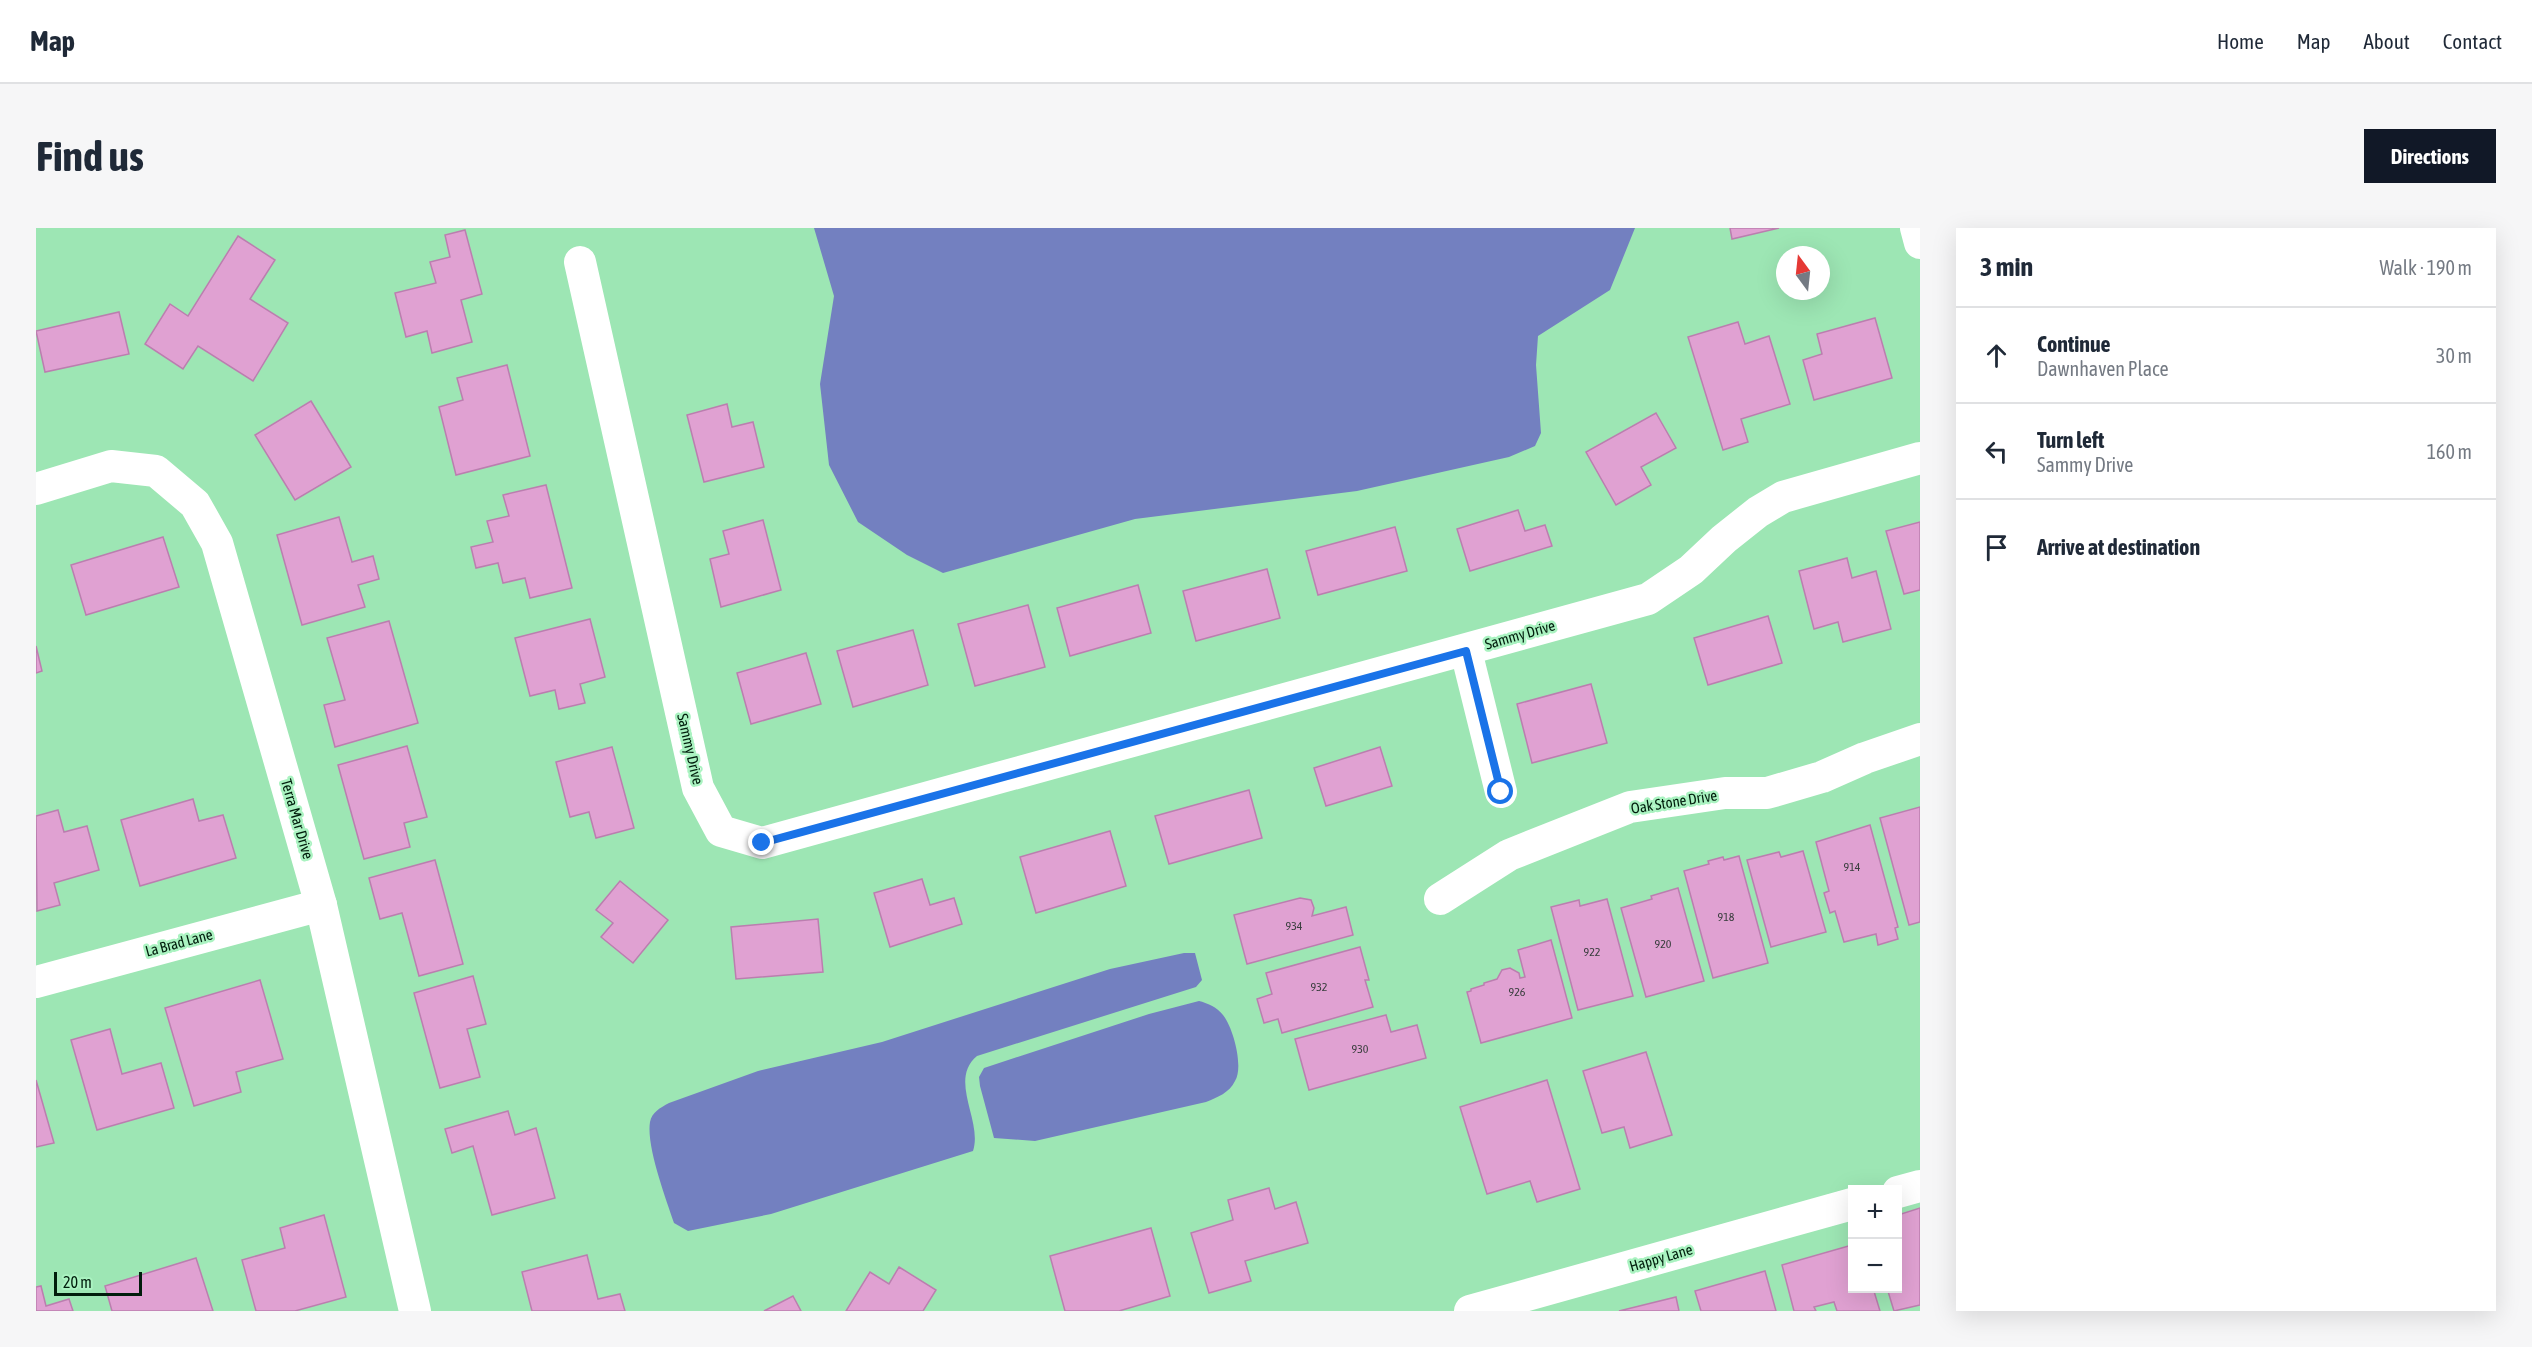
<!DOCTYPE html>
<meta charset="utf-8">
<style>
:root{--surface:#fff;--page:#f6f6f7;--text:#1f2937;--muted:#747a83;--line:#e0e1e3;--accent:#111827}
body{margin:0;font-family:"Asap Condensed",sans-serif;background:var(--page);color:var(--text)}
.controls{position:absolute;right:18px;bottom:18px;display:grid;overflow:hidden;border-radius:0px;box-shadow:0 6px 24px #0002}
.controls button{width:54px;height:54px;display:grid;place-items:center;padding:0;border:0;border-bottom:2px solid var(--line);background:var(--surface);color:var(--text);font:30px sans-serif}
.compass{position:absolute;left:1740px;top:18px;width:54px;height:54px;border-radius:50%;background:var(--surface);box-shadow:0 6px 24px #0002;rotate:345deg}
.scale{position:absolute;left:18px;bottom:15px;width:88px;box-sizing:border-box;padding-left:6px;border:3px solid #011d0c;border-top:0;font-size:16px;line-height:21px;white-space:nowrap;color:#011d0c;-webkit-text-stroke:4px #aaf3c1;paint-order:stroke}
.stop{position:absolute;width:18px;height:18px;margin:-14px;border:4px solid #1a73e8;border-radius:50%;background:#fff}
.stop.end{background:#1a73e8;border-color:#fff;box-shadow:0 2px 6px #0008}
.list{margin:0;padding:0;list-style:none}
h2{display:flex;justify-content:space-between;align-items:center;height:78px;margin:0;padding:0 24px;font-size:26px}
h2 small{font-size:20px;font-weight:400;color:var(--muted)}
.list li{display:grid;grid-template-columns:39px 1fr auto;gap:18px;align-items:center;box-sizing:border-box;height:96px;padding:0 24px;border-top:2px solid var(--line)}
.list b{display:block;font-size:22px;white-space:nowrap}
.list p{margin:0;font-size:20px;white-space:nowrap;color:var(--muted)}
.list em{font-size:20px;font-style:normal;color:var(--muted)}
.icon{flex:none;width:33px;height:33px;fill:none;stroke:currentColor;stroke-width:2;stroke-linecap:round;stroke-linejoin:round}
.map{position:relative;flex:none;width:1884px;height:1083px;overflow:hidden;border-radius:0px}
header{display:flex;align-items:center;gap:36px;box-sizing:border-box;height:84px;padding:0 30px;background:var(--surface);border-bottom:2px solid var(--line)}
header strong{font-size:28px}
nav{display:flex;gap:33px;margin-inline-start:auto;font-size:21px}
.intro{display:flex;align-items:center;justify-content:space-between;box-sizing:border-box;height:144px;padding:0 36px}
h1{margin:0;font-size:42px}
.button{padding:15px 27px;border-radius:0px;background:var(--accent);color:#fff;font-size:21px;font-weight:700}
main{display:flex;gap:36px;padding:0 36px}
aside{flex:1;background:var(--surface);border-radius:0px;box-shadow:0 6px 24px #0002}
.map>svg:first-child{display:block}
.water{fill:#7380c0}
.building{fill:#e0a1d2;stroke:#bb7eaf;stroke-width:1.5}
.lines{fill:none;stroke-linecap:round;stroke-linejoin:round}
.minor{stroke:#fff;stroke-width:32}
.route{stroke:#1a73e8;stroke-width:8}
.labels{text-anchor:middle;stroke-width:5;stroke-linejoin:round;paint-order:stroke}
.number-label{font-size:12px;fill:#393e3e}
.street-label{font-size:15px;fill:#011d0c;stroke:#aaf3c1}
</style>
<header>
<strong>Map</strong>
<nav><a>Home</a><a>Map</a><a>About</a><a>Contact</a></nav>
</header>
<div class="intro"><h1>Find us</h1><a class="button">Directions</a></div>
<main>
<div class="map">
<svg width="1884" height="1083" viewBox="0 0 1884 1083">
<rect width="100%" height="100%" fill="#9de6b4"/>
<g class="water">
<path d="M 778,0 L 1599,0 L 1574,62 L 1502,108 L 1500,137 L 1505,205 L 1499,218 L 1473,229 L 1321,263 L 1099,291 L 907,345 L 871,327 L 822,294 L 793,237 L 784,156 L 798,68 Z"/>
<path d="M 1148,725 L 1159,725 L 1166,752 L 1160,759 L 941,828 C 912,852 947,893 937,923 L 735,986 L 652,1003 L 638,995 C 630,971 610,918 614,894 C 616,884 624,880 633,875 L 722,843 L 846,814 L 1074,741 Z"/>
<path d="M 1163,773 C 1171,775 1181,779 1187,787 C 1197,799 1208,839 1199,853 C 1193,865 1182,869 1170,874 L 999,913 L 958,910 L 944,858 L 943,849 L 948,840 L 1113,786 Z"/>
</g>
<g class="building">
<path d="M 1694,0 L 1743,0 L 1696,11 Z"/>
<path d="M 429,2 L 446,66 L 425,72 L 436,114 L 396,125 L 391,103 L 370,109 L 359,65 L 400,55 L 394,34 L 414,29 L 409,7 Z"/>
<path d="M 202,8 L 239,32 L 214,71 L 252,95 L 217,153 L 162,118 L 147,141 L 109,116 L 134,76 L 152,88 Z"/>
<path d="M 83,84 L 93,126 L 9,144 L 0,103 Z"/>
<path d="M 1839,90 L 1856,150 L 1778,172 L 1767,132 L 1786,126 L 1781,106 Z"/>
<path d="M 1702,94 L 1709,116 L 1733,108 L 1754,176 L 1705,191 L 1712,214 L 1687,222 L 1652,109 Z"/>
<path d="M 471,137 L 494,228 L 420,247 L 403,179 L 427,172 L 421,150 Z"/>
<path d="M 275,173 L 315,239 L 259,272 L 219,207 Z"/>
<path d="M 691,176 L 696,199 L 717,194 L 728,239 L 668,254 L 651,187 Z"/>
<path d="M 1620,185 L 1640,220 L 1605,239 L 1615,257 L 1580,277 L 1550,224 Z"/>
<path d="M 510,257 L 536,360 L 494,370 L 489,350 L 467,355 L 462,335 L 440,340 L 435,319 L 457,314 L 451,293 L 473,288 L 467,267 Z"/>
<path d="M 1482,282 L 1489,303 L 1509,297 L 1516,318 L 1434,343 L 1421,301 Z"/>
<path d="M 303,289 L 316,334 L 337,328 L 343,351 L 322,357 L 329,379 L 266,397 L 241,307 Z"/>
<path d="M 727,292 L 745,362 L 685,379 L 674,331 L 693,326 L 687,303 Z"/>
<path d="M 1884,294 L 1884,362 L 1868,366 L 1850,303 Z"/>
<path d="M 1359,299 L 1371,343 L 1282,367 L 1270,323 Z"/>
<path d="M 127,309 L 143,359 L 50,387 L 35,337 Z"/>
<path d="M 1811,330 L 1816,350 L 1840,343 L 1855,401 L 1807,414 L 1802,394 L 1778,401 L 1763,343 Z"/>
<path d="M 1231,341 L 1244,390 L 1160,413 L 1147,363 Z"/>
<path d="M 1102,357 L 1115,405 L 1034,428 L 1021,380 Z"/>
<path d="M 992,377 L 1009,439 L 939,458 L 922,396 Z"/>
<path d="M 1732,388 L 1746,435 L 1672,457 L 1658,410 Z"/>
<path d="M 554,391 L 569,449 L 544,456 L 549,475 L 523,481 L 519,462 L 494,468 L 479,410 Z"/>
<path d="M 353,393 L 382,495 L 299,519 L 288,477 L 309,472 L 291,410 Z"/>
<path d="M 877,402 L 892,457 L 817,479 L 801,423 Z"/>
<path d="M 0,418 L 6,443 L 0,445 Z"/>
<path d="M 770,425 L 785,476 L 715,496 L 701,445 Z"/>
<path d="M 1555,456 L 1571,515 L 1496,535 L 1481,476 Z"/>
<path d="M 371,518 L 391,589 L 368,595 L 374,619 L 328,631 L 302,537 Z"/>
<path d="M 576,519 L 598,600 L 560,610 L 553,584 L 534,589 L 520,534 Z"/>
<path d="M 1344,519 L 1356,558 L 1290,578 L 1278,540 Z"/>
<path d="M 1213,562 L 1226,610 L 1133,636 L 1119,588 Z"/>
<path d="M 157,571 L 163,593 L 187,587 L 200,630 L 104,658 L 85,592 Z"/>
<path d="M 1884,579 L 1884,694 L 1873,697 L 1844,590 Z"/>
<path d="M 22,582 L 28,604 L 51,598 L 63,642 L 18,655 L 24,677 L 1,683 L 0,588 Z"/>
<path d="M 1834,597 L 1862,699 L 1859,700 L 1862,711 L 1842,717 L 1840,706 L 1808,714 L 1799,683 L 1794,685 L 1788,665 L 1793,663 L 1780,614 Z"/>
<path d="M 1074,603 L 1090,658 L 1000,685 L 984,629 Z"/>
<path d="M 1767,623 L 1790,704 L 1735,719 L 1711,632 L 1743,624 L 1745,629 Z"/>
<path d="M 1703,628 L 1732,735 L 1677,750 L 1648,643 L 1673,636 L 1672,633 L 1687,629 L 1688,632 Z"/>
<path d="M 399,632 L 427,736 L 383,748 L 366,685 L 344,691 L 333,650 Z"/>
<path d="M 886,651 L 894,677 L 918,670 L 926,696 L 854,719 L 838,665 Z"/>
<path d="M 584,653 L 632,692 L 597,735 L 565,709 L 577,695 L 560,682 Z"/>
<path d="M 1642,660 L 1668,753 L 1610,769 L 1585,680 L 1616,671 L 1615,668 Z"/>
<path d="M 1264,670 L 1275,672 L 1278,680 L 1276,688 L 1310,679 L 1317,707 L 1211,736 L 1198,687 Z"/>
<path d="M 1571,671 L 1597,768 L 1542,782 L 1515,679 L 1543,672 L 1544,678 Z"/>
<path d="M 782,691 L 787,744 L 700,751 L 695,699 Z"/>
<path d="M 1515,712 L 1536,790 L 1445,815 L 1431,764 L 1435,763 L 1435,761 L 1448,757 L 1448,755 L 1461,751 L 1466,742 L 1474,740 L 1483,745 L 1484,750 L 1489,749 L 1482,722 Z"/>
<path d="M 1324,719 L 1333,752 L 1329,752 L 1337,779 L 1246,805 L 1242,791 L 1228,795 L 1221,771 L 1236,766 L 1230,745 Z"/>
<path d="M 437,748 L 450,796 L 431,801 L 444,849 L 404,860 L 378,765 Z"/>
<path d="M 224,752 L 247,831 L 200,844 L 205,864 L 158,878 L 129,780 Z"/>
<path d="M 1350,787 L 1355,804 L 1381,797 L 1390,830 L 1273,862 L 1259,811 Z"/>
<path d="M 74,801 L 86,846 L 125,835 L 138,880 L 61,902 L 35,812 Z"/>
<path d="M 1610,824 L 1636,907 L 1594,920 L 1588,899 L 1566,905 L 1547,843 Z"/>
<path d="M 0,852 L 18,915 L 0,919 Z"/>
<path d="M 1511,852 L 1544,961 L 1501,974 L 1494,953 L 1451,966 L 1424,879 Z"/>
<path d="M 472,883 L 479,907 L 500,900 L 519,970 L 456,987 L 437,918 L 416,925 L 409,901 Z"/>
<path d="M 1233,960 L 1239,981 L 1260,974 L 1272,1015 L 1209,1033 L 1215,1053 L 1173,1065 L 1155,1005 L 1197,992 L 1192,972 Z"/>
<path d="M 1884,980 L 1884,1077 L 1858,1083 L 1851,1060 L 1862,1060 L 1862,987 Z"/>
<path d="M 288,987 L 310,1069 L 259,1083 L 220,1083 L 206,1032 L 249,1020 L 244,1000 Z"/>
<path d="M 1115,1000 L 1134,1068 L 1083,1083 L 1029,1083 L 1014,1028 Z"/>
<path d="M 1816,1017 L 1816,1060 L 1837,1060 L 1844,1083 L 1801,1083 L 1798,1074 L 1778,1079 L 1780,1083 L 1758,1083 L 1746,1037 Z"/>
<path d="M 551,1027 L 562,1071 L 584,1066 L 589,1083 L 496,1083 L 486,1044 Z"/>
<path d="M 160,1030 L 177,1083 L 76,1083 L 69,1058 Z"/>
<path d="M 863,1039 L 900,1062 L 887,1083 L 810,1083 L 834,1044 L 853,1056 Z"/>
<path d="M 1729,1043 L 1740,1083 L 1665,1083 L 1659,1063 Z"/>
<path d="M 5,1058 L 10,1078 L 33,1071 L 37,1083 L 0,1083 L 0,1059 Z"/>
<path d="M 757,1068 L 765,1083 L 728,1083 Z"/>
<path d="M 1640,1069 L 1643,1083 L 1583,1083 Z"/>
</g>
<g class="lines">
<g class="minor">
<path d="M 1880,0 L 1884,15"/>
<path d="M 544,34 L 662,560 L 685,603 L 726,615 L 1612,371 L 1655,342 L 1688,311 L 1722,284 L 1747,269 L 1884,230"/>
<path d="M 0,261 L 75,238 L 120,243 L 159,276 L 181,315 L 285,677 L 379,1083"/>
<path d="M 1430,423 L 1465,564"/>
<path d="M 1404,671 L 1473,627 L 1594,579 L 1689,565 L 1731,565 L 1786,549 L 1829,530 L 1884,511"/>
<path d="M 0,754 L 285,677"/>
<path d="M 1862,964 L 1884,958"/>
<path d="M 1434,1083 L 1816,976"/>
</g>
</g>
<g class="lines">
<path class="route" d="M 726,615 L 1430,423 L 1465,564"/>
</g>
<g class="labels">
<g class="number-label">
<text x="1816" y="643">914</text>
<text x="1690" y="693">918</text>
<text x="1258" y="702">934</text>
<text x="1627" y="720">920</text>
<text x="1556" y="728">922</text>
<text x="1283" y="763">932</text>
<text x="1481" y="768">926</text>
<text x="1324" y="825">930</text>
</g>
<g class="street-label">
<text transform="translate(1484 407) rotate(-16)" y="5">Sammy Drive</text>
<text transform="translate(654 521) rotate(77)" y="5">Sammy Drive</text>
<text transform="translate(1638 574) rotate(-9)" y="5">Oak Stone Drive</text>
<text transform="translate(261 591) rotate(74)" y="5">Terra Mar Drive</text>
<text transform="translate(143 715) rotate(-15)" y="5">La Brad Lane</text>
<text transform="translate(1625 1030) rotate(-16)" y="5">Happy Lane</text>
</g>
</g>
</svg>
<div class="controls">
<button>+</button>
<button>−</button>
</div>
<svg class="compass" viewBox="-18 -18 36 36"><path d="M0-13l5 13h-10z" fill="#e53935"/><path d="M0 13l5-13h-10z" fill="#747a83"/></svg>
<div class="scale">20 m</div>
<div class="stop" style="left:1465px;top:564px"></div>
<div class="stop end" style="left:726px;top:615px"></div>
</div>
<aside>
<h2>3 min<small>Walk · 190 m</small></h2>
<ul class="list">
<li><svg class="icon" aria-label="ahead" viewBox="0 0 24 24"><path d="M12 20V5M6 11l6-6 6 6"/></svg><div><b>Continue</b><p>Dawnhaven Place</p></div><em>30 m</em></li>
<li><svg class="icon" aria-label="left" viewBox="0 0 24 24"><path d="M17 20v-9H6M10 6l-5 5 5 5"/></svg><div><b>Turn left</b><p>Sammy Drive</p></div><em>160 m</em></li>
<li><svg class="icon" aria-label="arrive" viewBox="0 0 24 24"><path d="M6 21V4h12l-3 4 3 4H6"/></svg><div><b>Arrive at destination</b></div></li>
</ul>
</aside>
</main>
